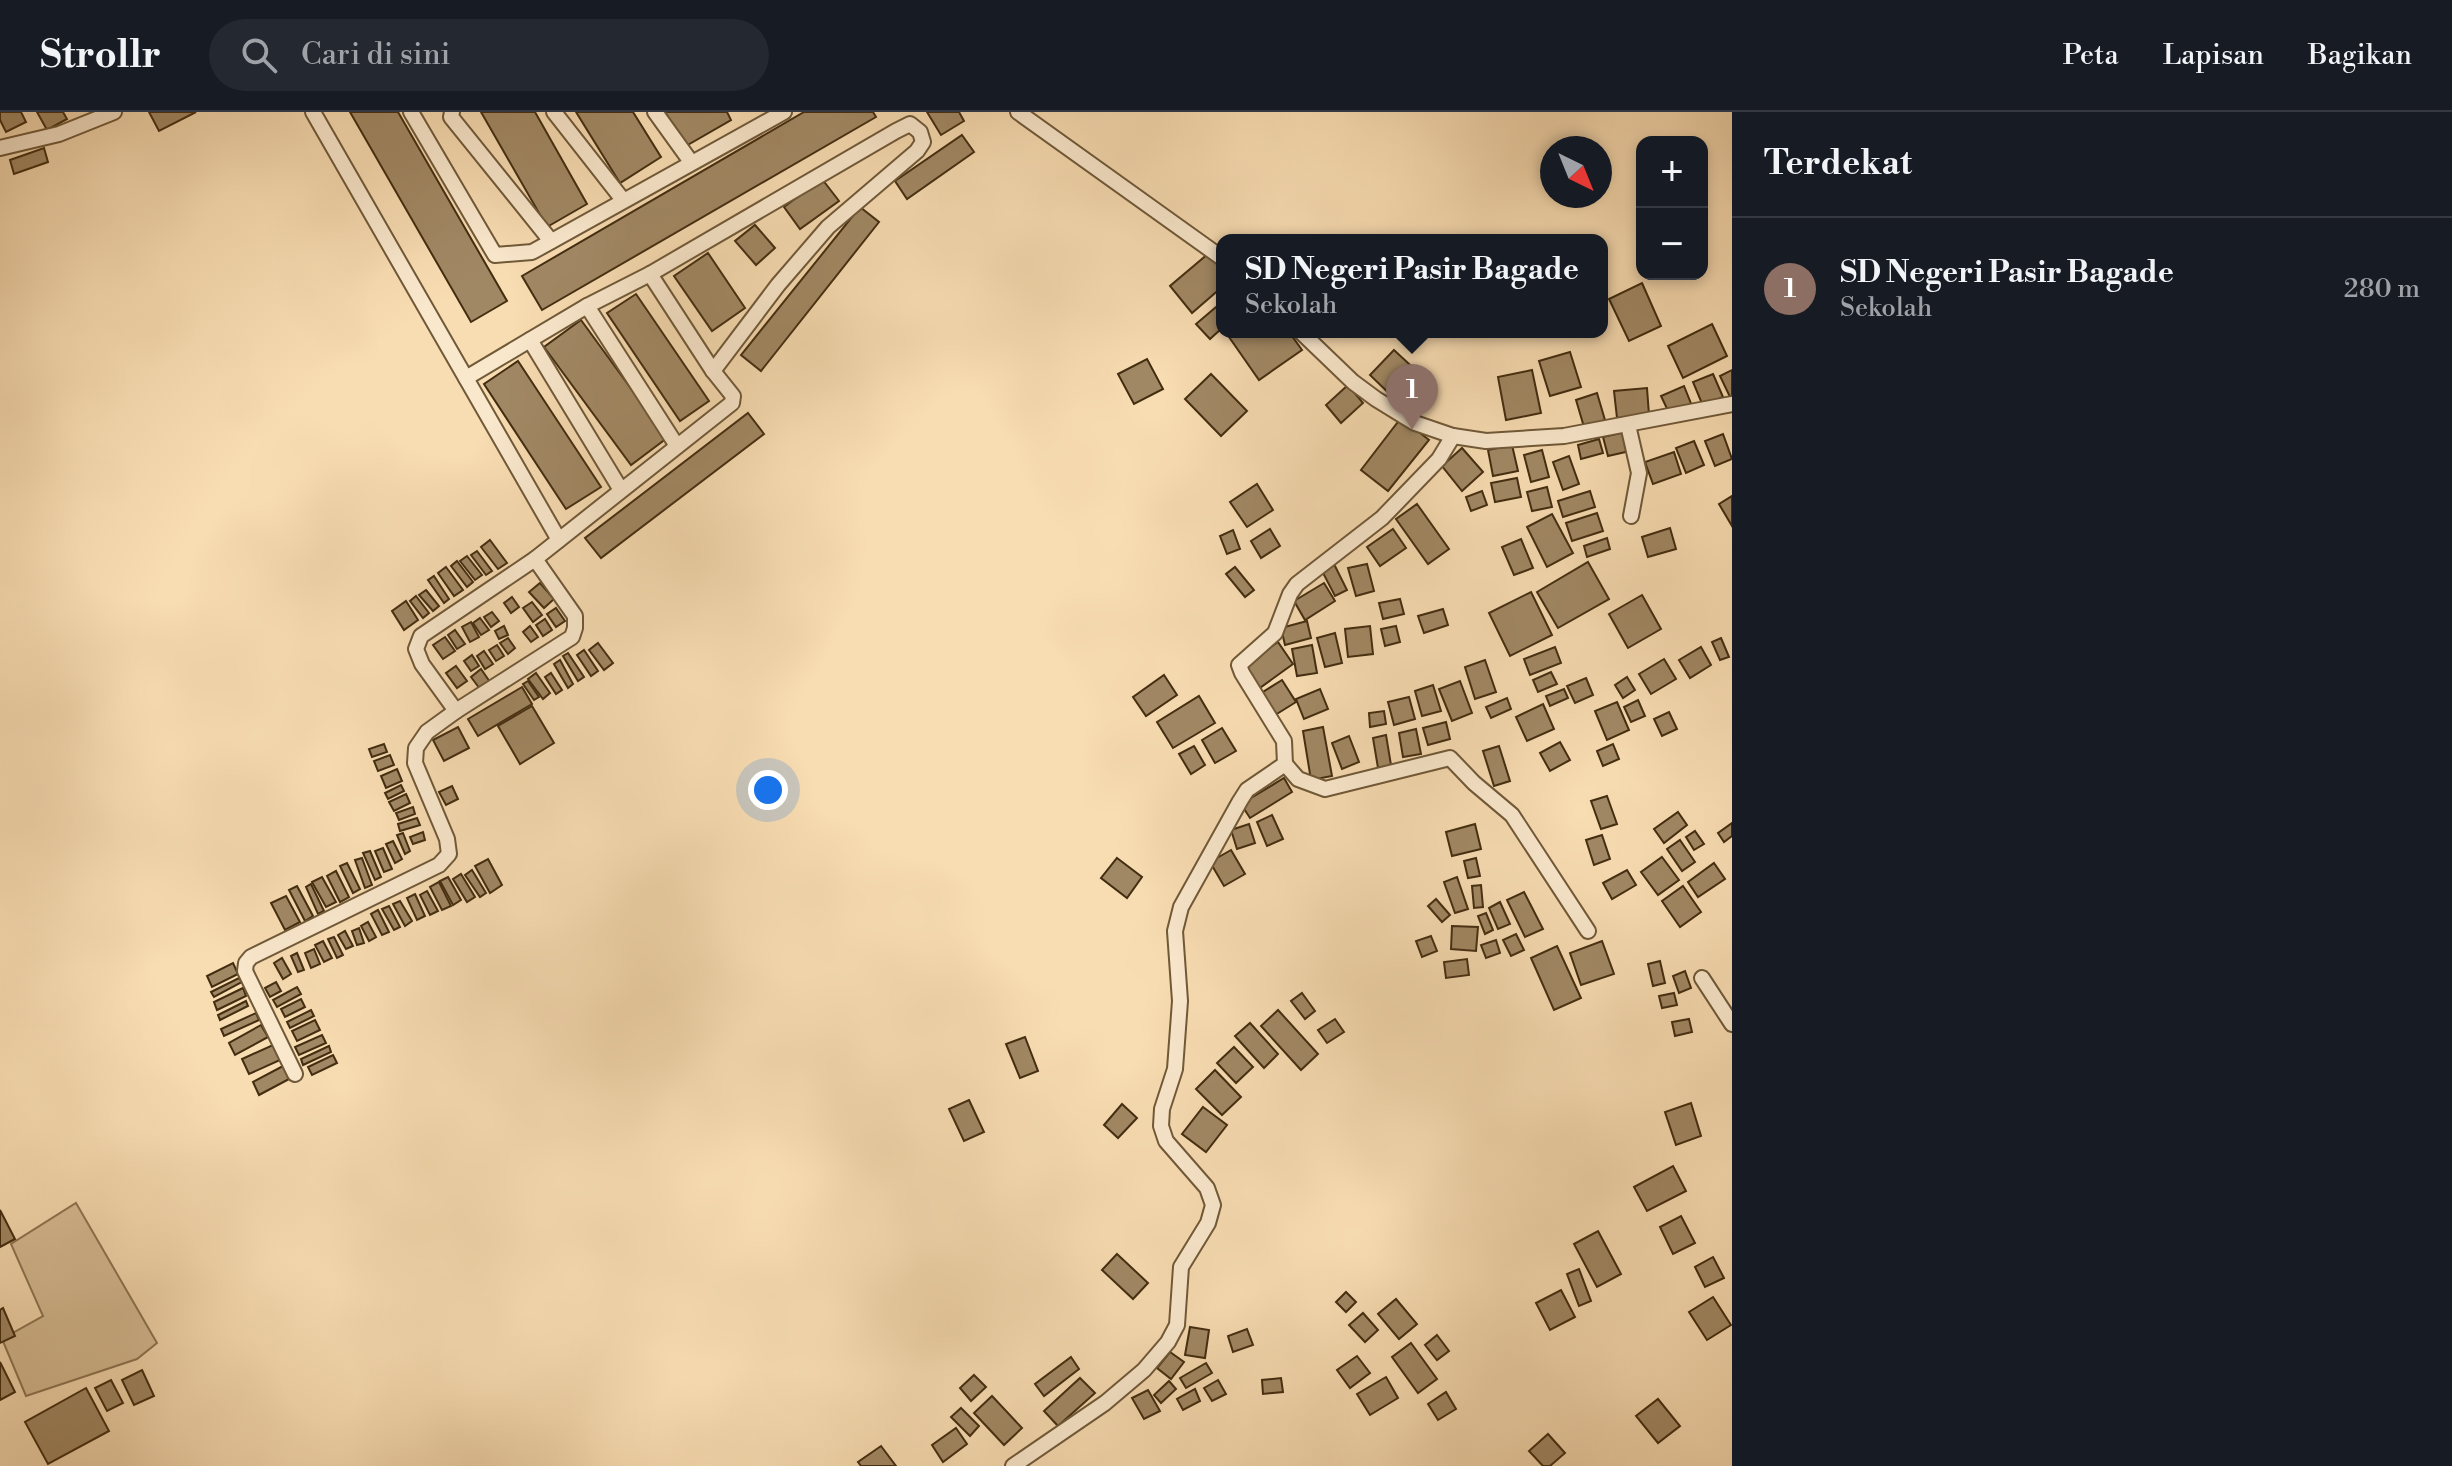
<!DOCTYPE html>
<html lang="id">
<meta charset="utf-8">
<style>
:root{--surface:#171b24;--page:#242831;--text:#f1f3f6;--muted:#9ea1a6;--line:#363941;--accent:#c59692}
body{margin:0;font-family:"Libre Bodoni",serif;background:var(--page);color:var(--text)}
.controls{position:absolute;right:24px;top:24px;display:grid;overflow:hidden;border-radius:16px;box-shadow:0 4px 12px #0003}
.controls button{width:72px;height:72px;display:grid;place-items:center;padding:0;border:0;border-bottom:2px solid var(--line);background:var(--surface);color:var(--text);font:40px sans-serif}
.compass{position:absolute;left:1540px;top:24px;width:72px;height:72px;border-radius:50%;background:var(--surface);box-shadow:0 4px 12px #0003;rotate:137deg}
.you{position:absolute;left:768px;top:678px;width:28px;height:28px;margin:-20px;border:6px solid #fff;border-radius:50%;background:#1a73e8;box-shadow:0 0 0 12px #1a73e833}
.badge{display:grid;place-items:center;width:52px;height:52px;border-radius:50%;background:var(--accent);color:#fff;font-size:26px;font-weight:700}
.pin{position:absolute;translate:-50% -66px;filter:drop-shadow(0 2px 4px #0008)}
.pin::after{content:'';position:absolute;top:42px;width:28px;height:24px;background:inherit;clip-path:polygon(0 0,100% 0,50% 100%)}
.popup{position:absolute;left:1216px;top:122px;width:392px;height:104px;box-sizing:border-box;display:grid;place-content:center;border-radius:16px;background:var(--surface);filter:drop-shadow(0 2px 6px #0005);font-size:26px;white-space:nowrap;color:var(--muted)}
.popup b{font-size:30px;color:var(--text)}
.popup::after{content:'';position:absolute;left:50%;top:100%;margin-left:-16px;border:16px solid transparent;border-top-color:var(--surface)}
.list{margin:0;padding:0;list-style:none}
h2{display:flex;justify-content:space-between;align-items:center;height:104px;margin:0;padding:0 32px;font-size:34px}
h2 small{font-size:26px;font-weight:400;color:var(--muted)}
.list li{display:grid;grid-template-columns:52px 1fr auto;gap:24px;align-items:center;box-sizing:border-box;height:144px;padding:0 32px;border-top:2px solid var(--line)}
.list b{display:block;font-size:30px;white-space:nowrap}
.list p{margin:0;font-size:26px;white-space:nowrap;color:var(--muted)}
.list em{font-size:26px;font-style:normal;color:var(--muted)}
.icon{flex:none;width:44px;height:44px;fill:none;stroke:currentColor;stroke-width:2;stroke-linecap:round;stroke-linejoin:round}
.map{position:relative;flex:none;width:1732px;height:1354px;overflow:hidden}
header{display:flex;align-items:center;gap:48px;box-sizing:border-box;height:112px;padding:0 40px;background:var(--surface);border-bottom:2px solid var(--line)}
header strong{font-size:38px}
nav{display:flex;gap:44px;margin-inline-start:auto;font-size:28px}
.search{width:560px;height:72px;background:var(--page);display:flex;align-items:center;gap:20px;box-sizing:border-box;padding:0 28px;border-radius:44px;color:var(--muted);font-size:30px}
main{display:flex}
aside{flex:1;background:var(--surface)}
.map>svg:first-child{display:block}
.green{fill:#d9be96;stroke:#8e7653;stroke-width:2}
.building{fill:#a18864;stroke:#432d10;stroke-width:2}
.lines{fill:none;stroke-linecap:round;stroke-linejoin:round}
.street-casing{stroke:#705938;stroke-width:18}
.street{stroke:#fae8cd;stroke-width:14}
</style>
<header>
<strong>Strollr</strong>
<div class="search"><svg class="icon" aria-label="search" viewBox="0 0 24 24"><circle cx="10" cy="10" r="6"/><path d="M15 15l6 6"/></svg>Cari di sini</div>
<nav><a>Peta</a><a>Lapisan</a><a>Bagikan</a></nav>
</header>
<main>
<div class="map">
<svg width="1732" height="1354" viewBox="0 0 1732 1354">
<rect width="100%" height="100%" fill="#f8dcb2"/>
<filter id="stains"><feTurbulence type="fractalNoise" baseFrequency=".0025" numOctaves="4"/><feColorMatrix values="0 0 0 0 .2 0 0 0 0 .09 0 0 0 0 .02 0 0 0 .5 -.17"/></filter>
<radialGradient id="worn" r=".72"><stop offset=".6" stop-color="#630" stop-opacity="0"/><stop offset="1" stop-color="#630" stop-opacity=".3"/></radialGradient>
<path class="green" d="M 76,1091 L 157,1231 L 137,1247 L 26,1284 L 2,1227 L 43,1204 L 11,1132 Z"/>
<g class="building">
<path d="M 0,0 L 21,0 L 26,10 L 6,20 L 0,8 Z"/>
<path d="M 37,0 L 63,0 L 67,7 L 47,18 Z"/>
<path d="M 149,0 L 196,0 L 159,19 Z"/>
<path d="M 350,0 L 398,0 L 507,189 L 471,210 Z"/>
<path d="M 481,0 L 535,0 L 587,92 L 547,115 Z"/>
<path d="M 576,0 L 633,0 L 661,45 L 620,71 Z"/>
<path d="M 665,0 L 727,0 L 731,8 L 686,34 Z"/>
<path d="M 804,0 L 873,0 L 876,5 L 542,198 L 522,164 Z"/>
<path d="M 927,0 L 959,0 L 964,9 L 941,23 Z"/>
<path d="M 962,23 L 974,40 L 907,87 L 895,69 Z"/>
<path d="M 44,36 L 48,50 L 14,62 L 10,48 Z"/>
<path d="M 822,67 L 839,89 L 800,117 L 784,95 Z"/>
<path d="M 860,95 L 879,110 L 761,259 L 741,243 Z"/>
<path d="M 755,113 L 775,136 L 756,153 L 735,129 Z"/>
<path d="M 708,141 L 745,196 L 712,219 L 674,164 Z"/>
<path d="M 1209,141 L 1222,156 L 1222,175 L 1192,201 L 1170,174 Z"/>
<path d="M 1642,171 L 1661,214 L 1629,229 L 1609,187 Z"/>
<path d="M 636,182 L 709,289 L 680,309 L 607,201 Z"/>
<path d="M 1222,190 L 1222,216 L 1210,227 L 1196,212 Z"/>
<path d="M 581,208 L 667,326 L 631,353 L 544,235 Z"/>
<path d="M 1712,212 L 1727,244 L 1683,266 L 1668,234 Z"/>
<path d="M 1235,220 L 1289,220 L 1302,238 L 1259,268 L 1229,225 Z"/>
<path d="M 1394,238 L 1422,264 L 1398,290 L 1370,263 Z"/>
<path d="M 1570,240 L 1581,275 L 1550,284 L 1539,249 Z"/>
<path d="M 1147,247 L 1163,277 L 1134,292 L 1118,262 Z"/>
<path d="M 518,249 L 601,375 L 566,397 L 484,272 Z"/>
<path d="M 1532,258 L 1541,301 L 1506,308 L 1498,265 Z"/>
<path d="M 1732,258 L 1732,284 L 1730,285 L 1720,264 Z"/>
<path d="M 1211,262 L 1247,299 L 1221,324 L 1185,287 Z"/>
<path d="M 1713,262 L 1723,285 L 1703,294 L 1693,270 Z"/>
<path d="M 1348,273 L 1363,291 L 1341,311 L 1326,293 Z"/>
<path d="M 1684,274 L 1692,294 L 1670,303 L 1661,284 Z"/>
<path d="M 1647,276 L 1649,303 L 1617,306 L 1614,279 Z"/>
<path d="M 1597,281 L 1605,308 L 1584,315 L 1576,288 Z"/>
<path d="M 748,301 L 764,322 L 601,446 L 585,426 Z"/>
<path d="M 1401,306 L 1429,328 L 1388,379 L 1361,358 Z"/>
<path d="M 1625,320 L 1630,339 L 1608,344 L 1603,325 Z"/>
<path d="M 1723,322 L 1732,347 L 1715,354 L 1705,329 Z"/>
<path d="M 1599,327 L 1603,341 L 1581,347 L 1578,333 Z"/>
<path d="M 1694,329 L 1704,353 L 1686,361 L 1676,336 Z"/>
<path d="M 1512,333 L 1518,359 L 1493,364 L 1488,338 Z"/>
<path d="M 1462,336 L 1483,360 L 1462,379 L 1442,354 Z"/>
<path d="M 1542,338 L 1549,365 L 1531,370 L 1524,343 Z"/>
<path d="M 1674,340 L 1681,362 L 1653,372 L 1645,350 Z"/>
<path d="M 1569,344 L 1579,372 L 1563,378 L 1553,350 Z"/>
<path d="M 1517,366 L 1521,385 L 1495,390 L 1491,371 Z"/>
<path d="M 1257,372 L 1273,398 L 1247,415 L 1230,390 Z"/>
<path d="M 1547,375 L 1552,395 L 1532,399 L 1527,380 Z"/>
<path d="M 1482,379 L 1487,393 L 1471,399 L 1466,385 Z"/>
<path d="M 1590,379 L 1595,395 L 1563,405 L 1558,389 Z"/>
<path d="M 1732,384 L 1732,414 L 1719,392 Z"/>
<path d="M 1417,392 L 1449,437 L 1428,452 L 1396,407 Z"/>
<path d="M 1597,401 L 1603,419 L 1572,429 L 1566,411 Z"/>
<path d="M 1552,402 L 1573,441 L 1547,455 L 1527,415 Z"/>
<path d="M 1670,416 L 1676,437 L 1648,445 L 1642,425 Z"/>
<path d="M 1270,417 L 1280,434 L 1261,446 L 1251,429 Z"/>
<path d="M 1393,417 L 1406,436 L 1380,454 L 1367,435 Z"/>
<path d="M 1233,418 L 1240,437 L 1227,442 L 1220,424 Z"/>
<path d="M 1607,426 L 1610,437 L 1587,445 L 1584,434 Z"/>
<path d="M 1521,427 L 1533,456 L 1514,463 L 1502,435 Z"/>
<path d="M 490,428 L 507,451 L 498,457 L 481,435 Z"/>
<path d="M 477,439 L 492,459 L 486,463 L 471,443 Z"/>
<path d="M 467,444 L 482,463 L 475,468 L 460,449 Z"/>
<path d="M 457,449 L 473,470 L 467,475 L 451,454 Z"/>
<path d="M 1588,450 L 1609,487 L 1558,516 L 1537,480 Z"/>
<path d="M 1334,452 L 1347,478 L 1335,484 L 1322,459 Z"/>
<path d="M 1367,452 L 1374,479 L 1356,484 L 1348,456 Z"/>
<path d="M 446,455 L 463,478 L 454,484 L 438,461 Z"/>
<path d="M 1235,455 L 1254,478 L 1245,485 L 1226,462 Z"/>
<path d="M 434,464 L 449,487 L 444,491 L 428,468 Z"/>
<path d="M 540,471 L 554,487 L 544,496 L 529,480 Z"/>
<path d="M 1324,471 L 1335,489 L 1305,508 L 1294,489 Z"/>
<path d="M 426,478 L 439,494 L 433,499 L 419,483 Z"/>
<path d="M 1531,480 L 1552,523 L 1510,544 L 1489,501 Z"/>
<path d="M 1642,483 L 1661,517 L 1628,536 L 1609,502 Z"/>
<path d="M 416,484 L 429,501 L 423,506 L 410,489 Z"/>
<path d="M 512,485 L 519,495 L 511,501 L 504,491 Z"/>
<path d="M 1400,487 L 1404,502 L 1383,507 L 1379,491 Z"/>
<path d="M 406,489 L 418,508 L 404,518 L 392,499 Z"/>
<path d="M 532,490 L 542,503 L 533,510 L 523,496 Z"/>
<path d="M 556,496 L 565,509 L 556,515 L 547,502 Z"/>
<path d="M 1443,497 L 1448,513 L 1424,521 L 1418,504 Z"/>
<path d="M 492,500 L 499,509 L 491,515 L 484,505 Z"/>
<path d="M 480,506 L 489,518 L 481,523 L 473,511 Z"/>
<path d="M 545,507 L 552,518 L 543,524 L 536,513 Z"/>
<path d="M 1307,509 L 1311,526 L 1285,533 L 1281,516 Z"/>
<path d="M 471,510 L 479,525 L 470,530 L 462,515 Z"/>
<path d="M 504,514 L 508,523 L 499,527 L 495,519 Z"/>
<path d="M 530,514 L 538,525 L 531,530 L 523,520 Z"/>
<path d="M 1370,514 L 1373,542 L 1348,545 L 1345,517 Z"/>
<path d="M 1396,514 L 1400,530 L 1385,534 L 1381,517 Z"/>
<path d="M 455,518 L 465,532 L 457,537 L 448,523 Z"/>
<path d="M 1335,521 L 1342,551 L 1325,555 L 1317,526 Z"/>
<path d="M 445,525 L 455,539 L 443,547 L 433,533 Z"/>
<path d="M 508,526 L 515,536 L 508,542 L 500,531 Z"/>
<path d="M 1721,526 L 1729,545 L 1720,548 L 1712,530 Z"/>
<path d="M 1278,530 L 1293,552 L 1257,578 L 1241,556 Z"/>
<path d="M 598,531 L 613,551 L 604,558 L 589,538 Z"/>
<path d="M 497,533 L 504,544 L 496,549 L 489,538 Z"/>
<path d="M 1312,533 L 1317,561 L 1297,564 L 1292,537 Z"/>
<path d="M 1555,535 L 1561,551 L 1530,563 L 1524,547 Z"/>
<path d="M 1701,535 L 1711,553 L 1690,566 L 1679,548 Z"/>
<path d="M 584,538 L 598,559 L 591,564 L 577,543 Z"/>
<path d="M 484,539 L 493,552 L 485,557 L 477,544 Z"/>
<path d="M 568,541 L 584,565 L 578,569 L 563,544 Z"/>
<path d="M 472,543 L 479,554 L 471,559 L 464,549 Z"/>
<path d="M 1664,547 L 1676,567 L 1651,582 L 1639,562 Z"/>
<path d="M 560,548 L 573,572 L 568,576 L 554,552 Z"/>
<path d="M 1485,548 L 1496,580 L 1475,587 L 1465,555 Z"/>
<path d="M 456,554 L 467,569 L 457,576 L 446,561 Z"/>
<path d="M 481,557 L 490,570 L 480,577 L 471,565 Z"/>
<path d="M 1551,560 L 1557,572 L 1538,580 L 1533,568 Z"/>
<path d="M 536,561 L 550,581 L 543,587 L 528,567 Z"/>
<path d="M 551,561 L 562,578 L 556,582 L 545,565 Z"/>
<path d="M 1164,563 L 1177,583 L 1146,604 L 1133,585 Z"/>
<path d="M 1627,565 L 1635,578 L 1623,586 L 1615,573 Z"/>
<path d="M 1586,566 L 1593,583 L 1575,591 L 1567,574 Z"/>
<path d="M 1282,568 L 1296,590 L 1272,605 L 1258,583 Z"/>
<path d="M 528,569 L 539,585 L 534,588 L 523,572 Z"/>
<path d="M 1460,569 L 1472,601 L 1452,609 L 1439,577 Z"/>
<path d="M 1433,573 L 1441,599 L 1422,604 L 1415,579 Z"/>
<path d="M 522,575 L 532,592 L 478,624 L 468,607 Z"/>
<path d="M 1320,577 L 1328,597 L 1304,607 L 1296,587 Z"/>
<path d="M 1564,577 L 1568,586 L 1550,594 L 1546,584 Z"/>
<path d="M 1199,584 L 1215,611 L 1173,636 L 1157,610 Z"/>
<path d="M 1409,585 L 1415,607 L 1394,613 L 1388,590 Z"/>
<path d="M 1507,586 L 1511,597 L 1491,606 L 1486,595 Z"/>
<path d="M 1638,588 L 1645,604 L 1631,610 L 1624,595 Z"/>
<path d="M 1617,590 L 1629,618 L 1607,628 L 1595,599 Z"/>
<path d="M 1543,592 L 1554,617 L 1527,629 L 1516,605 Z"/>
<path d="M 532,594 L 554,631 L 520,652 L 498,614 Z"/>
<path d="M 1384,599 L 1386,612 L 1370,615 L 1369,601 Z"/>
<path d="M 1669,600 L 1677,617 L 1662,624 L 1654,607 Z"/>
<path d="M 1446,610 L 1450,627 L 1428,633 L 1423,616 Z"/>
<path d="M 458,615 L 469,636 L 444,649 L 433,628 Z"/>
<path d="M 1323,615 L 1332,664 L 1311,668 L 1303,619 Z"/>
<path d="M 1222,616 L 1236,639 L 1215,651 L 1202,628 Z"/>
<path d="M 1416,617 L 1421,642 L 1403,645 L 1399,621 Z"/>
<path d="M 1386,623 L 1391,653 L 1378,656 L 1373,626 Z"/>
<path d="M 1349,624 L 1359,650 L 1342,657 L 1332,631 Z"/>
<path d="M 1560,630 L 1570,648 L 1550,659 L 1540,641 Z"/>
<path d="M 384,632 L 387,640 L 372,645 L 369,637 Z"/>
<path d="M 1613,632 L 1619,647 L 1603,654 L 1597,639 Z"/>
<path d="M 1194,634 L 1205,653 L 1191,662 L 1179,642 Z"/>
<path d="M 1499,634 L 1510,669 L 1494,674 L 1483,639 Z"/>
<path d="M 390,643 L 394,653 L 378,659 L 374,649 Z"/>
<path d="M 397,657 L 402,669 L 386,676 L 381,664 Z"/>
<path d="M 1284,666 L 1292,680 L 1250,706 L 1241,692 Z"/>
<path d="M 401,673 L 404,679 L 388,687 L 385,681 Z"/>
<path d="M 452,674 L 458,687 L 446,693 L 439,680 Z"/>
<path d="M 406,682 L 410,691 L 394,699 L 389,690 Z"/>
<path d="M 1607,684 L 1617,712 L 1601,717 L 1591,689 Z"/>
<path d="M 413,695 L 415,702 L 399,708 L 396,701 Z"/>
<path d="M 1678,700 L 1687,713 L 1664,731 L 1654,717 Z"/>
<path d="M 1272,703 L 1283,727 L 1267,734 L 1257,710 Z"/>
<path d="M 417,706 L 420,713 L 400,719 L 398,712 Z"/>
<path d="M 1732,711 L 1732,724 L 1724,730 L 1718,721 Z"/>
<path d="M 1249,712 L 1255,731 L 1237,737 L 1231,718 Z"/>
<path d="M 1475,712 L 1481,737 L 1452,744 L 1446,720 Z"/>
<path d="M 1695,719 L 1704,732 L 1694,738 L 1686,725 Z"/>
<path d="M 423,720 L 425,728 L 413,732 L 410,725 Z"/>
<path d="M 403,721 L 410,739 L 405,742 L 397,723 Z"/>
<path d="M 1602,723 L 1610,747 L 1594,753 L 1586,728 Z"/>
<path d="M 1680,728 L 1695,750 L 1682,759 L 1667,737 Z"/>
<path d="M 393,729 L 402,747 L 395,751 L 386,732 Z"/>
<path d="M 383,736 L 392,757 L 384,760 L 375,739 Z"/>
<path d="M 1231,738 L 1245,762 L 1224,774 L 1210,750 Z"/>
<path d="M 370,739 L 381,765 L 375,768 L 363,741 Z"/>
<path d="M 1662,745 L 1679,768 L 1658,783 L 1641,760 Z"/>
<path d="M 362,746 L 372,773 L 365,776 L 355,748 Z"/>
<path d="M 1117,746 L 1142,765 L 1127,786 L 1101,766 Z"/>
<path d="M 1476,746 L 1480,764 L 1468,766 L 1464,749 Z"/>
<path d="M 488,747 L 502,773 L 490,781 L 475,754 Z"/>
<path d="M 347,751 L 360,777 L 353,781 L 340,754 Z"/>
<path d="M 1714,751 L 1725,767 L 1698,785 L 1688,770 Z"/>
<path d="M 472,758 L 486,781 L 480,785 L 465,763 Z"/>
<path d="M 1627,758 L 1636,773 L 1612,787 L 1603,771 Z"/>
<path d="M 336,759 L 349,785 L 340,790 L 327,764 Z"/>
<path d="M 461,762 L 475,785 L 467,790 L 453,767 Z"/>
<path d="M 322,765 L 336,790 L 326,795 L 312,770 Z"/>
<path d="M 448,765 L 461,788 L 453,793 L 440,769 Z"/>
<path d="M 1457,765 L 1468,797 L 1455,801 L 1444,770 Z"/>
<path d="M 439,770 L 451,794 L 442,798 L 430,775 Z"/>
<path d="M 311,772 L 324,799 L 318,802 L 306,775 Z"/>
<path d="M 1481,773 L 1483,795 L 1474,796 L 1472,774 Z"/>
<path d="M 297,774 L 313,804 L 305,809 L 289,778 Z"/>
<path d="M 1683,774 L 1701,800 L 1680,815 L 1662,789 Z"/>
<path d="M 427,779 L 438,799 L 430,803 L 420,783 Z"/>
<path d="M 1524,780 L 1543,817 L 1525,825 L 1507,788 Z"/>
<path d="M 415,782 L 425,804 L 417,808 L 407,786 Z"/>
<path d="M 286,784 L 300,810 L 285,818 L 271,791 Z"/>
<path d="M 1436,787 L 1450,803 L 1442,810 L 1428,794 Z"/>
<path d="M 400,789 L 412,809 L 405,814 L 393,792 Z"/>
<path d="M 1500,790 L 1510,812 L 1498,817 L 1489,796 Z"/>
<path d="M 389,794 L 400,815 L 394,818 L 382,797 Z"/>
<path d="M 378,798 L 389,820 L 382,823 L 371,802 Z"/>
<path d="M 1486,801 L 1493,818 L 1485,822 L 1478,804 Z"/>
<path d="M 368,810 L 376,825 L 369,829 L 361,814 Z"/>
<path d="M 1452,814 L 1478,815 L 1476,839 L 1451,837 Z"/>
<path d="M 359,816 L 364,831 L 357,833 L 352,819 Z"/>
<path d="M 345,819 L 353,834 L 346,837 L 338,823 Z"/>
<path d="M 1516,822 L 1524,838 L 1511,844 L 1503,828 Z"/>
<path d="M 1431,824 L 1437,839 L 1422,845 L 1416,829 Z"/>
<path d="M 334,825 L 343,843 L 337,846 L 328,827 Z"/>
<path d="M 1496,828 L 1500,841 L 1486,846 L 1481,833 Z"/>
<path d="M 323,829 L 332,846 L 324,850 L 315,833 Z"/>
<path d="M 1602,829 L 1614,862 L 1581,873 L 1570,841 Z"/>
<path d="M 1557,834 L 1581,886 L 1554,898 L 1531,846 Z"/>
<path d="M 314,837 L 320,852 L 311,856 L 305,841 Z"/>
<path d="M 297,841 L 304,858 L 298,860 L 291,844 Z"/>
<path d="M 282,846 L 291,862 L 283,867 L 274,851 Z"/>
<path d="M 1467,847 L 1469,863 L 1446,866 L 1444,850 Z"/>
<path d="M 1660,849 L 1665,871 L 1653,874 L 1648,852 Z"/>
<path d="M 233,851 L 238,862 L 212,875 L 207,864 Z"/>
<path d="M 1685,859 L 1691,876 L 1679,881 L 1673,864 Z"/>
<path d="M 239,866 L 242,870 L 214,885 L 211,880 Z"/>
<path d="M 276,870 L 281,879 L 270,885 L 265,876 Z"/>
<path d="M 297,875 L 301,882 L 277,895 L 273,888 Z"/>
<path d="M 243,876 L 246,884 L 217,898 L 214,890 Z"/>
<path d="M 1302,881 L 1315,899 L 1305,907 L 1291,889 Z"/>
<path d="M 1674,881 L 1677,893 L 1662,896 L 1659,884 Z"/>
<path d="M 301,887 L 305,895 L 285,905 L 281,897 Z"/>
<path d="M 246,889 L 248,894 L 220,908 L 218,903 Z"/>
<path d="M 311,898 L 314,904 L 290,916 L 287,910 Z"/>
<path d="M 1278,898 L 1318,942 L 1301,958 L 1261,914 Z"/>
<path d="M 256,901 L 259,908 L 224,924 L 221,917 Z"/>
<path d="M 1335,907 L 1344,920 L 1327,931 L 1318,918 Z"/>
<path d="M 1689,907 L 1692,920 L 1675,924 L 1672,910 Z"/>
<path d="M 315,908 L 320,918 L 297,929 L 292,919 Z"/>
<path d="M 1250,911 L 1278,942 L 1264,956 L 1235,924 Z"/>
<path d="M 261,913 L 268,925 L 235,943 L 229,931 Z"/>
<path d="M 322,923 L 326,931 L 299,943 L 295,935 Z"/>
<path d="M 1025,925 L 1038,959 L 1020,966 L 1006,932 Z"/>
<path d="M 273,933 L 280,948 L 249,962 L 242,947 Z"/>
<path d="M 329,934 L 331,940 L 303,953 L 301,947 Z"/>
<path d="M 1234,935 L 1253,955 L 1236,971 L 1217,951 Z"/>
<path d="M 333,943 L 337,951 L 312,963 L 308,955 Z"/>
<path d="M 285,953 L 291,966 L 259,983 L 253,970 Z"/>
<path d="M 1215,958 L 1241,985 L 1222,1003 L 1196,977 Z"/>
<path d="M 969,988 L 984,1020 L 964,1029 L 949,997 Z"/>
<path d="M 1691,991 L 1701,1024 L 1676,1033 L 1665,1000 Z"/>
<path d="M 1122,992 L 1137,1006 L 1118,1026 L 1104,1013 Z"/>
<path d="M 1203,995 L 1227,1013 L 1206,1040 L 1182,1022 Z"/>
<path d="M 1673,1054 L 1686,1079 L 1647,1099 L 1634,1075 Z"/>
<path d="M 0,1098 L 15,1127 L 0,1135 Z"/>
<path d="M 1681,1104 L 1695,1131 L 1673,1142 L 1660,1115 Z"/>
<path d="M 1598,1119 L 1621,1162 L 1597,1175 L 1574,1132 Z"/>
<path d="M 1117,1142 L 1148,1171 L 1133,1187 L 1102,1158 Z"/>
<path d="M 1713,1145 L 1724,1166 L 1705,1175 L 1695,1155 Z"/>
<path d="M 1579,1157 L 1591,1189 L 1579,1194 L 1567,1162 Z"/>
<path d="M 1561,1178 L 1575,1205 L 1550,1218 L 1536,1191 Z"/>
<path d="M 1346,1180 L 1356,1190 L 1346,1200 L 1336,1190 Z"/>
<path d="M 1713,1185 L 1731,1213 L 1707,1228 L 1689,1200 Z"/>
<path d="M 1396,1187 L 1417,1212 L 1399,1227 L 1378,1202 Z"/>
<path d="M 3,1196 L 15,1224 L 0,1231 L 0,1198 Z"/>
<path d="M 1363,1201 L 1378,1218 L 1365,1230 L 1349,1213 Z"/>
<path d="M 1190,1215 L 1209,1218 L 1205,1246 L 1185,1243 Z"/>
<path d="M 1247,1217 L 1253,1233 L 1233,1240 L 1228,1224 Z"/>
<path d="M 1437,1223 L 1449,1239 L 1437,1248 L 1425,1233 Z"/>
<path d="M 1411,1231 L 1437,1267 L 1418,1281 L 1392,1245 Z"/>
<path d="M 1170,1240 L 1184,1250 L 1171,1267 L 1157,1256 Z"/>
<path d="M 1357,1244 L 1370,1261 L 1350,1276 L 1337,1258 Z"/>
<path d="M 1071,1245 L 1079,1257 L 1044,1284 L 1035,1272 Z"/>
<path d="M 0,1250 L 15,1280 L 0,1288 Z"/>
<path d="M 1206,1251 L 1212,1261 L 1186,1276 L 1180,1266 Z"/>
<path d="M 142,1258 L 154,1284 L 134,1293 L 122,1268 Z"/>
<path d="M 974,1263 L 986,1275 L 971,1289 L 960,1276 Z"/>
<path d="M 1386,1265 L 1398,1286 L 1370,1303 L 1357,1282 Z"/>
<path d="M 1080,1266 L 1095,1281 L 1058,1314 L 1044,1299 Z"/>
<path d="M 1281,1266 L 1283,1280 L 1263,1282 L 1262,1268 Z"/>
<path d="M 111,1268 L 123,1291 L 107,1299 L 95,1276 Z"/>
<path d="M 1218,1268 L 1226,1282 L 1212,1289 L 1204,1276 Z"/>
<path d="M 1169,1269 L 1176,1277 L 1161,1291 L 1154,1283 Z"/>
<path d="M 86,1276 L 109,1319 L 48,1352 L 25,1310 Z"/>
<path d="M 1195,1277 L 1200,1289 L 1183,1298 L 1177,1287 Z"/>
<path d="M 1148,1278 L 1160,1299 L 1144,1307 L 1132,1286 Z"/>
<path d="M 1446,1280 L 1456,1297 L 1438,1308 L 1428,1292 Z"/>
<path d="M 992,1284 L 1022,1316 L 1004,1333 L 974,1301 Z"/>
<path d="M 1658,1287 L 1680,1314 L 1658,1331 L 1636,1304 Z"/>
<path d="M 961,1296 L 979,1314 L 970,1324 L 951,1305 Z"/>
<path d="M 956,1316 L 967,1332 L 943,1350 L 932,1333 Z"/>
<path d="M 1548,1322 L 1565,1341 L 1550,1354 L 1543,1354 L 1529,1339 Z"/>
<path d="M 881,1334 L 896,1354 L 861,1354 L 858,1350 Z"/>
</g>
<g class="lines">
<defs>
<g id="street">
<path d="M 313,0 L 559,428"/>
<path d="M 411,0 L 495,143 L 532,140 L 784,0"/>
<path d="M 452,0 L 451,5 L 551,129"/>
<path d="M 554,0 L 623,88"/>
<path d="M 655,0 L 691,50"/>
<path d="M 1018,0 L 1222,146"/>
<path d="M 0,36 L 59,22 L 114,0"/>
<path d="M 587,194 L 677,334"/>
<path d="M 1301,220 L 1353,270 L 1376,287 L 1415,311 L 1453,324 L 1486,329 L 1564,324 L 1732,292"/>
<path d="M 530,228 L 621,378"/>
<path d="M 466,266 L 587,194 L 650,162 L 896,19 L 910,12 L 920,20 L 923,30 L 917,39 L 828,115 L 778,173 L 713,259"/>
<path d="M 1628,313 L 1639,361 L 1631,404"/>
<path d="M 456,599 L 422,552 L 416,537 L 421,524 L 535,447 L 732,291 L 733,284 L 713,259 L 650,162"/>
<path d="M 1285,652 L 1298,667 L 1325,677 L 1450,646 L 1474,671 L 1512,703 L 1588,819"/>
<path d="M 1702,866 L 1732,912"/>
<path d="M 295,962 L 245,859 L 246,851 L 251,845 L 439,753 L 449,742 L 447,727 L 415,651 L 416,636 L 427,620 L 456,599 L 572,525 L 575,516 L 575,504 L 535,447"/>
<path d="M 1013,1354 L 1105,1291 L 1144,1258 L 1168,1230 L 1177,1213 L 1181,1155 L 1208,1111 L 1213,1093 L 1207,1076 L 1166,1029 L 1161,1014 L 1162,997 L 1175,957 L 1180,889 L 1175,819 L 1181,795 L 1240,689 L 1247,678 L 1285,652 L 1284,629 L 1242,561 L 1239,553 L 1275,521 L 1290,482 L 1297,472 L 1382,406 L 1439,347 L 1453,324"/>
</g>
</defs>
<use href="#street" class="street-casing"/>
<use href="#street" class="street"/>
</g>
<rect width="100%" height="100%" filter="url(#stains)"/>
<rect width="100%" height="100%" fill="url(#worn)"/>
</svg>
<div class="controls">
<button>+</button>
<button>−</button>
</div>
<svg class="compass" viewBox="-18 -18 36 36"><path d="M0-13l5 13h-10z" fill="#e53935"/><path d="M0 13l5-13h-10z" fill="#9ea1a6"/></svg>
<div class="you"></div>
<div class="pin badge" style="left:1412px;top:318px;background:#8d6e63">1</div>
<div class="popup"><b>SD Negeri Pasir Bagade</b>Sekolah</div>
</div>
<aside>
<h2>Terdekat<small></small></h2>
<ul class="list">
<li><span class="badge" style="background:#8d6e63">1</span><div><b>SD Negeri Pasir Bagade</b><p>Sekolah</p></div><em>280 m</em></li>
</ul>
</aside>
</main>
